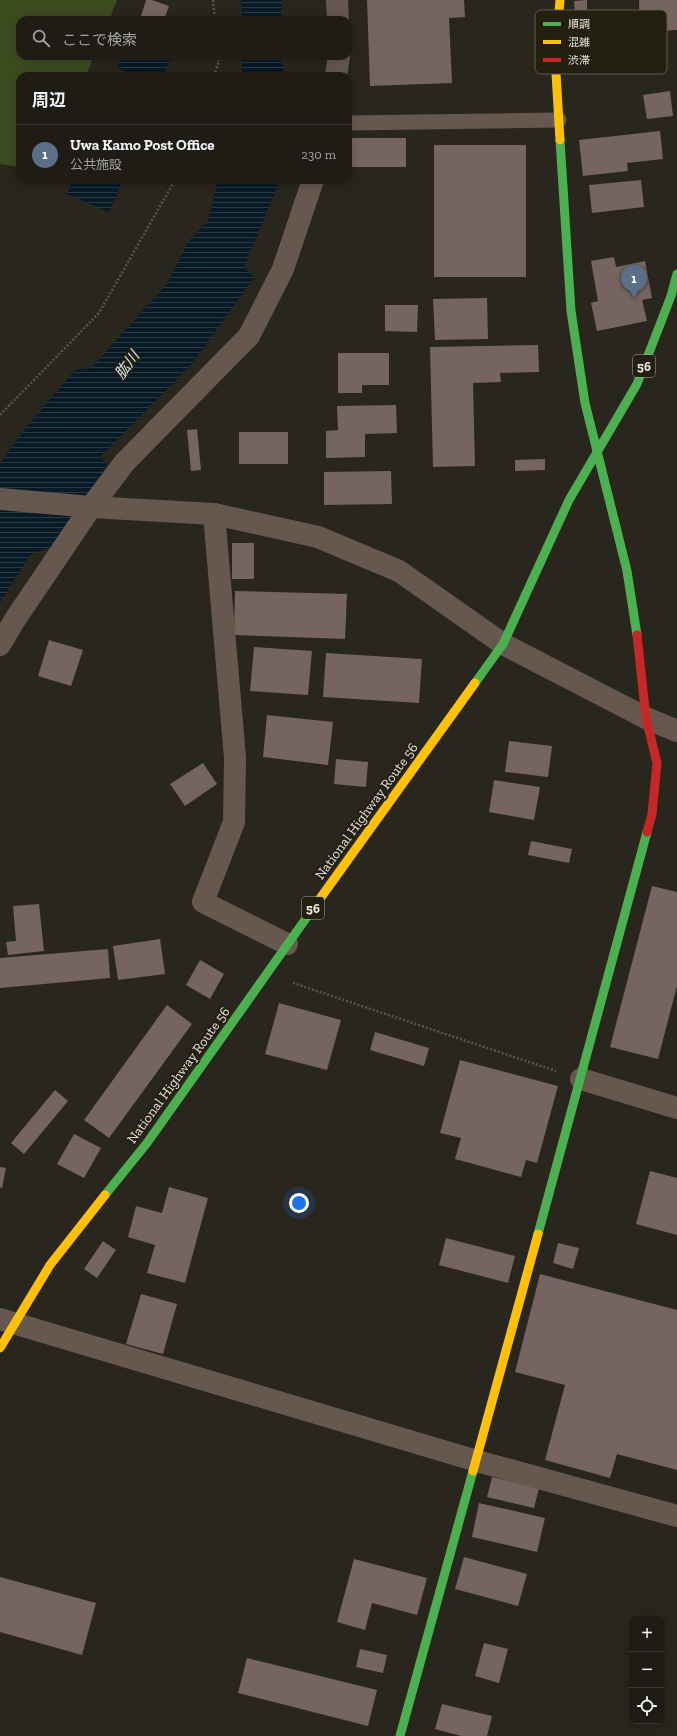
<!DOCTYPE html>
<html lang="ja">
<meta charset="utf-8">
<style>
:root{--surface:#1f1c16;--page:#2c2923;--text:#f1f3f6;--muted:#a1a1a1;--line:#3c3a35;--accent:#a5a29a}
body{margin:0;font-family:"Zilla Slab","Noto Sans JP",serif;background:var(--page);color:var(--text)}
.controls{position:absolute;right:12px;bottom:12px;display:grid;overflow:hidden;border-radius:8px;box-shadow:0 2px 10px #0003}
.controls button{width:36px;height:36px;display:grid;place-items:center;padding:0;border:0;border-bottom:1px solid var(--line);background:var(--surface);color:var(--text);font:20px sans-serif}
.you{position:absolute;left:299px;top:1203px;width:14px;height:14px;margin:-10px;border:3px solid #fff;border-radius:50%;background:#1a73e8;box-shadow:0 0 0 6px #1a73e833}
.badge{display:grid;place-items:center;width:26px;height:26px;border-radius:50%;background:var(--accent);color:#fff;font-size:13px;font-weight:700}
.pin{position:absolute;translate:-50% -33px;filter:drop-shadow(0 1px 2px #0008)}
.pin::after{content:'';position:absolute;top:21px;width:14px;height:12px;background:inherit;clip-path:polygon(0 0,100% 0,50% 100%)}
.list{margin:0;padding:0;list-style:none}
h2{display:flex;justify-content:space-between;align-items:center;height:52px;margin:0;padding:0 16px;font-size:17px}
h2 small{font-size:13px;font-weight:400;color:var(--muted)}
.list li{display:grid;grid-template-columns:26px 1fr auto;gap:12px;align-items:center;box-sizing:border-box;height:60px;padding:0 16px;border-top:1px solid var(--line)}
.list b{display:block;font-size:15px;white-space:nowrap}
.list p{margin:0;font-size:13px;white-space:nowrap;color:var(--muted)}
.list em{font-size:13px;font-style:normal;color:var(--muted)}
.icon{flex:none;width:22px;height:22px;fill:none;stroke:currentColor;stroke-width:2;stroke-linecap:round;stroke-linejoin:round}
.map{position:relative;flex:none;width:677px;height:1736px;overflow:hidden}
.search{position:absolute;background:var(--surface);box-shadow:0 2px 10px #0003;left:16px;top:16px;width:336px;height:44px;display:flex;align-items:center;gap:10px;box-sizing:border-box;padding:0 14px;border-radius:12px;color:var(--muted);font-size:15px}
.panel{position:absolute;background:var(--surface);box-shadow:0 2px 10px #0003;left:16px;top:72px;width:336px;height:112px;border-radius:12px}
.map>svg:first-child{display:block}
.pitch{fill:#3d4c1f}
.water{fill:url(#water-rules)}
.building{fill:#75655e}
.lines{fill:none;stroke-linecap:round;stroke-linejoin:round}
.path{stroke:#5c534c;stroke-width:2.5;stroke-dasharray:2 2;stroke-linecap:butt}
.lane{stroke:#66584f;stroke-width:15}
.street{stroke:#66584f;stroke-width:22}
.fast{stroke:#4caf50;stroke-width:9}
.slow{stroke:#ffc107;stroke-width:9}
.jam{stroke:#c62828;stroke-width:9}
.labels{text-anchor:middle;stroke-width:4;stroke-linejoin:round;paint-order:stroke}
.shield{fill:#231f11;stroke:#adaa9f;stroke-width:1}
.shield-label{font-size:13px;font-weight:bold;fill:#e8e5dc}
.street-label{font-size:14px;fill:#e8e5dc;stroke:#231f11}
.water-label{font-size:15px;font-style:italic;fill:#d4e5f2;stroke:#231f11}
.key{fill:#231f11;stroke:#5e5a4e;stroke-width:1}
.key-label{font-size:11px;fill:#e8e5dc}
</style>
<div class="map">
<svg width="677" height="1736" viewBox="0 0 677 1736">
<defs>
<pattern id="water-rules" width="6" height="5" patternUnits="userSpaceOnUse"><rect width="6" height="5" fill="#071a26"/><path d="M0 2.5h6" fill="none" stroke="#2b3b45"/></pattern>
</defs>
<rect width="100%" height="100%" fill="#29261e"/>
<path class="pitch" d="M 0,0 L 117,0 L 109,20 L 20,20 L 20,56 L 94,56 L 86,76 L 20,76 L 20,167 L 0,164 Z"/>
<g class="water">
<path d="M 241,0 L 282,0 L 281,20 L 242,20 Z"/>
<path d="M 122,56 L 172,56 L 163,76 L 135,76 L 117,68 Z"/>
<path d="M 242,56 L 281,56 L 285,76 L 242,76 Z"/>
<path d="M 72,180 L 123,180 L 109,212 L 67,194 Z"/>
<path d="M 218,180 L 280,180 L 244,267 L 254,278 L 190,366 L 100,457 L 107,465 L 53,546 L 30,555 L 0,603 L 0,464 L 24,430 L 75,370 L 91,368 L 167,284 L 188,242 L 208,221 Z"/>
</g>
<g class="building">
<path d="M 146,0 L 152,0 L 169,6 L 164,20 L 153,20 L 141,16 Z"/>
<path d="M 367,0 L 464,0 L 465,17 L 449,18 L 452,83 L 370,86 Z"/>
<path d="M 587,0 L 587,13 L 575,14 L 574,1 Z"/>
<path d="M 639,0 L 677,0 L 677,30 L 640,32 Z"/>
<path d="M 670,91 L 673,116 L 647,119 L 643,95 Z"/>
<path d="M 660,131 L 663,159 L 627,163 L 628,171 L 583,176 L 579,140 Z"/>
<rect x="348" y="138" width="58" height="29"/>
<rect x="434" y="145" width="92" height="132"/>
<path d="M 641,180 L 644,207 L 592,213 L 589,185 Z"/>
<path d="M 614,257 L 616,267 L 645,261 L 652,298 L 642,300 L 647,321 L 597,331 L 591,303 L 598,301 L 591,261 Z"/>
<path d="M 487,298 L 488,339 L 435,340 L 433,299 Z"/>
<path d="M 385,305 L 418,305 L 417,332 L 385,331 Z"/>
<path d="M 538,345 L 539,372 L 500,373 L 501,382 L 473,383 L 475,466 L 433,467 L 430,347 Z"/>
<path d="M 338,353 L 389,353 L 389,385 L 362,385 L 362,393 L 338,393 Z"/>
<path d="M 396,405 L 397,433 L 365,434 L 365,457 L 326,458 L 326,431 L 338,430 L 337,406 Z"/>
<path d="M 197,429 L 201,470 L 191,471 L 187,430 Z"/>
<rect x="239" y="432" width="49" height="32"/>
<path d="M 545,459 L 545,470 L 515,471 L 515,460 Z"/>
<path d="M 391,471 L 392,504 L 324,505 L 324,472 Z"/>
<rect x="232" y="543" width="22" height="36"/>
<path d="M 235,591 L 347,594 L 345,639 L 234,635 Z"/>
<path d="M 49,640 L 83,650 L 71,686 L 38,676 Z"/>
<path d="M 254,647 L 312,651 L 308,695 L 250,691 Z"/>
<path d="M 326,653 L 422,659 L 419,703 L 323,697 Z"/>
<path d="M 267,715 L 333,722 L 328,765 L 263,757 Z"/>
<path d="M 509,741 L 552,746 L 548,777 L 505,772 Z"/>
<path d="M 336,759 L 368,762 L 366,787 L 334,784 Z"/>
<path d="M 203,763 L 217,784 L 185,806 L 170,784 Z"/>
<path d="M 494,780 L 540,787 L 534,820 L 489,812 Z"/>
<path d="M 531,841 L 572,849 L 569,863 L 528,855 Z"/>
<path d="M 652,886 L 677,892 L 677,986 L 658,1059 L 610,1047 Z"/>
<path d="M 39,904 L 44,951 L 8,955 L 6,942 L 16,941 L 13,906 Z"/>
<path d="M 160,939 L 165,974 L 118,980 L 113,946 Z"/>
<path d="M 108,949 L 110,978 L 0,988 L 0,958 Z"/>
<path d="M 200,960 L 224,974 L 210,999 L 186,985 Z"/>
<path d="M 279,1003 L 341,1020 L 327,1070 L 265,1054 Z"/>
<path d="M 167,1005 L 192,1024 L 109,1138 L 84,1120 Z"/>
<path d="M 375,1032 L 429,1048 L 424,1066 L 370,1050 Z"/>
<path d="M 460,1060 L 558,1086 L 537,1163 L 526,1160 L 521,1177 L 455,1159 L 461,1138 L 440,1133 Z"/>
<path d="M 55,1090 L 68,1101 L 24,1154 L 11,1143 Z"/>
<path d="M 74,1134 L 101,1148 L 84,1178 L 57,1164 Z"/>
<path d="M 0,1167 L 6,1168 L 2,1188 L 0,1187 Z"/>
<path d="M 650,1171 L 677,1178 L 677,1235 L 636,1224 Z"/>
<path d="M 169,1187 L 208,1198 L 185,1283 L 147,1273 L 155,1245 L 128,1237 L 136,1206 L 162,1213 Z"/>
<path d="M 446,1238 L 515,1256 L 508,1283 L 439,1265 Z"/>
<path d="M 103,1241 L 116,1250 L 97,1278 L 84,1269 Z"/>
<path d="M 558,1243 L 579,1248 L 573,1269 L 553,1263 Z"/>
<path d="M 540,1274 L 677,1310 L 677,1470 L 617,1454 L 610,1478 L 545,1460 L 565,1385 L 515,1372 Z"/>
<path d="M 141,1294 L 177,1304 L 163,1354 L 126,1344 Z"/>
<path d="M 492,1477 L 539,1488 L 534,1508 L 487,1497 Z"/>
<path d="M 479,1503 L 545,1518 L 537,1552 L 472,1537 Z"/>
<path d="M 464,1557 L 527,1574 L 518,1606 L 455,1589 Z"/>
<path d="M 354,1559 L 427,1578 L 417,1615 L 372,1603 L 365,1630 L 337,1622 Z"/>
<path d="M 0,1577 L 96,1603 L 82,1655 L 0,1632 Z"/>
<path d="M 484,1643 L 508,1649 L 499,1683 L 475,1676 Z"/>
<path d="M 360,1649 L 387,1655 L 383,1673 L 356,1667 Z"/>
<path d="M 247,1658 L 377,1690 L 368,1726 L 238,1693 Z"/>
<path d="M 442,1704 L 492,1716 L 487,1736 L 461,1736 L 435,1729 Z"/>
</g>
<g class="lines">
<g class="path">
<path d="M 213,0 L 215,20"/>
<path d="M 214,76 L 219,61 L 218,56"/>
<path d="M 0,415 L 99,313 L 175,180"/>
<path d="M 293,983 L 556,1071"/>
</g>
<path class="lane" d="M 348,123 L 559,120"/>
<g class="street">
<path d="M 337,0 L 338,20"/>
<path d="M 336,76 L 339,56"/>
<path d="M 0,499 L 91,507 L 214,514 L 318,537 L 399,571 L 503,644 L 646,718 L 677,731"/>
<path d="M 214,514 L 235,758 L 234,822 L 203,902 L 287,944"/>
<path d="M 0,645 L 14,621 L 91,507 L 125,462 L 249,336 L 283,269 L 313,180"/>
<path d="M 581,1079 L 677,1108"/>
<path d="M 0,1319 L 477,1461 L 677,1516"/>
</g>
<g class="fast">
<path d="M 560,140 L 571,311 L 585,403 L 627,571 L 637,635"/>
<path d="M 475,683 L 503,644 L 569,500 L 637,384 L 671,296 L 677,274"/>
<path d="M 105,1195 L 147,1143 L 319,900"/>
<path d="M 538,1234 L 647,832"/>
<path d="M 400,1736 L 473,1471"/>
</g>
<g class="slow">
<path d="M 560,0 L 555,57 L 560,140"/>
<path d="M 319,900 L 475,683"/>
<path d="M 0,1348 L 50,1265 L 105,1195"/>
<path d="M 473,1471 L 538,1234"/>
</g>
<path class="jam" d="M 637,635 L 646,718 L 657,763 L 652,814 L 647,832"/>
</g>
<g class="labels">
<g class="shield">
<rect x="633" y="355" width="22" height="22" rx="3"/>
<rect x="302" y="897" width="22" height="22" rx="3"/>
</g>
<g class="shield-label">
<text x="644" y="371">56</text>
<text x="313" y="913">56</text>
</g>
<g class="street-label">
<text transform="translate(366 811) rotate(-54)" y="5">National Highway Route 56</text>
<text transform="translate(178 1075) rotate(-54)" y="5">National Highway Route 56</text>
</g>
<g class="water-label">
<text transform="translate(127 365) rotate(-54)" y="5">肱川</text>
</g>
</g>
<rect x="535" y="10" width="132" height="64" rx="6" class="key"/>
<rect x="543" y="22" width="18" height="4" fill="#4caf50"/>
<rect x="543" y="40" width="18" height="4" fill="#ffc107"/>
<rect x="543" y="58" width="18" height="4" fill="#c62828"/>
<g class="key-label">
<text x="568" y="28">順調</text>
<text x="568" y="46">混雑</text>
<text x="568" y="64">渋滞</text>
</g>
</svg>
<div class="controls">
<button>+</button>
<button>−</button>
<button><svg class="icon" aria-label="locate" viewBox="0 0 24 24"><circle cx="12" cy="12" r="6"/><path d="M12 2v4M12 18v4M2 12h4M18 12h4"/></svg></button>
</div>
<div class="you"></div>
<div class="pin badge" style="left:634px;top:298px;background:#5c6f8a">1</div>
<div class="search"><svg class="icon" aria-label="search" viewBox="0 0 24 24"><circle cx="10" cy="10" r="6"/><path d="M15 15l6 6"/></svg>ここで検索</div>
<section class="panel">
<h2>周辺<small></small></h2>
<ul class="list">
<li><span class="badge" style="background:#5c6f8a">1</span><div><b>Uwa Kamo Post Office</b><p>公共施設</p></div><em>230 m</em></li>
</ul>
</section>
</div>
